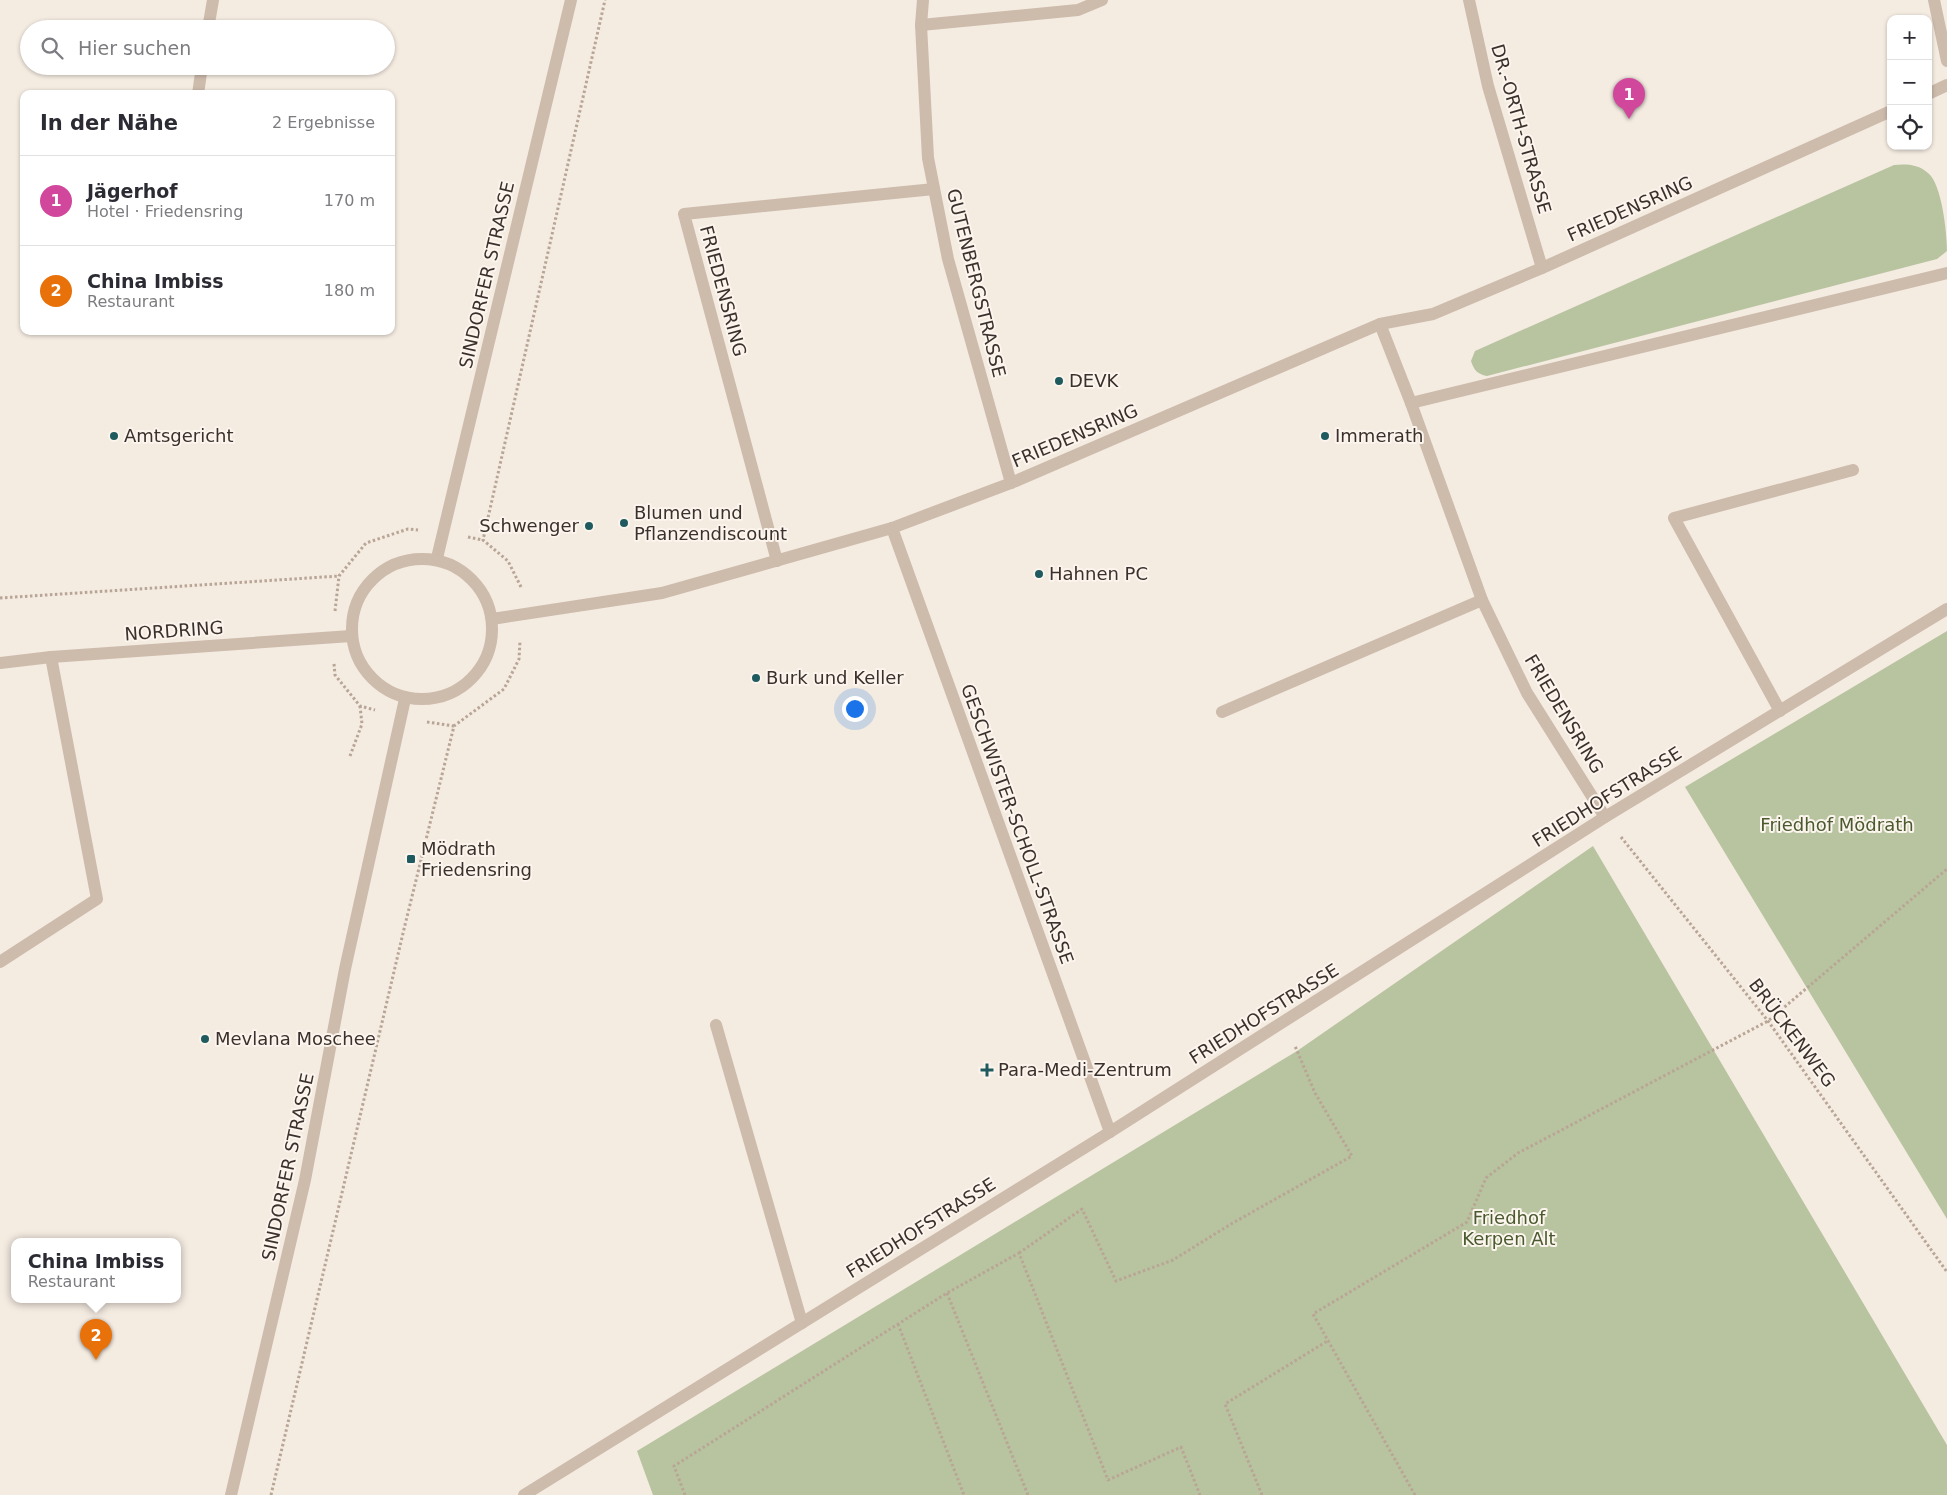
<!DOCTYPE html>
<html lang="de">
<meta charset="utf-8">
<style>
:root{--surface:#fff;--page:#f2f2f3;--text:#2b2b33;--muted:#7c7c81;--line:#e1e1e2;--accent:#0f766e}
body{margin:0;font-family:"DejaVu Sans",sans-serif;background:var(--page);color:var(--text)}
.controls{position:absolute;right:15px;top:15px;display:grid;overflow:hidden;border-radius:10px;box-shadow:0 1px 4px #0004}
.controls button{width:45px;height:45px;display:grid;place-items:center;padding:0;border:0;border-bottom:1px solid var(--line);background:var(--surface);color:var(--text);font:25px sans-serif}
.you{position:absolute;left:854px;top:708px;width:18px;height:18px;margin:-12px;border:4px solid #fff;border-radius:50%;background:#1a73e8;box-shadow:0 0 0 8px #1a73e833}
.badge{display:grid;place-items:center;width:32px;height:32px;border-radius:50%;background:var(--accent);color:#fff;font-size:16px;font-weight:700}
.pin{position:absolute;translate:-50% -41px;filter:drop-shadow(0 1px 2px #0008)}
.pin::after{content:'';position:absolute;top:26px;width:18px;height:15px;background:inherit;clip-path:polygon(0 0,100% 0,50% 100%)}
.popup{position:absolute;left:11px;top:1238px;width:170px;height:65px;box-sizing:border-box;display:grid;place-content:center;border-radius:10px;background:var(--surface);filter:drop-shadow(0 1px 4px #0005);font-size:16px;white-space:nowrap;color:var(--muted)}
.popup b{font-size:19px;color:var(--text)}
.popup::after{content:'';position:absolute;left:50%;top:100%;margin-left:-10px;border:10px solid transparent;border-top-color:var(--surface)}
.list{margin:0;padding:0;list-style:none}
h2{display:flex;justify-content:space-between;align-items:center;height:65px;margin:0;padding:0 20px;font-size:21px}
h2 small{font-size:16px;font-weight:400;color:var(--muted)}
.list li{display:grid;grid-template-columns:32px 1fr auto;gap:15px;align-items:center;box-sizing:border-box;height:90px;padding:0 20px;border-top:1px solid var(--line)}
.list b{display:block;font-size:19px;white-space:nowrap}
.list p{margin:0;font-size:16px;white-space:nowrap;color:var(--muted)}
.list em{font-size:16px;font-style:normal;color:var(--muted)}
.icon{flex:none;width:28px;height:28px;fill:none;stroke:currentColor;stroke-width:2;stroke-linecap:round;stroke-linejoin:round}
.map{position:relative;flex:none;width:1947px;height:1495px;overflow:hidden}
.search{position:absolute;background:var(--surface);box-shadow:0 1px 4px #0004;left:20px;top:20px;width:375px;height:55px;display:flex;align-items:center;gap:12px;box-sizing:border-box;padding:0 18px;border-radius:28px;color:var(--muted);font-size:19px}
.panel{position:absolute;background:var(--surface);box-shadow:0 1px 4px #0004;left:20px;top:90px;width:375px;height:245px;border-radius:10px}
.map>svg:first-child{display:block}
.green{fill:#b8c4a0}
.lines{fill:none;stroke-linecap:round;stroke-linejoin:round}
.path{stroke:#b9a596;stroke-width:3;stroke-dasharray:2.5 2.5;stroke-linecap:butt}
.minor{stroke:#cdbbac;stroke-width:12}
.poi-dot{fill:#1f5a5e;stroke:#fbf5ee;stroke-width:2}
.labels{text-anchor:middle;stroke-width:4;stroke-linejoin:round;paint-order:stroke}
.street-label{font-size:18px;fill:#3b302b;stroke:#fbf5ee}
.poi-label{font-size:18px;fill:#3b302b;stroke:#fbf5ee;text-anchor:start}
.park-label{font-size:18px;fill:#4a5a2e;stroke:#fbf5ee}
</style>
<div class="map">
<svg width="1947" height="1495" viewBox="0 0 1947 1495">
<rect width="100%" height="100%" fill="#f4ebe1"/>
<g class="green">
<path d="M 1894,165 C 1906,164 1918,164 1928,173 C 1942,184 1947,234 1947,251 L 1937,259 L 1487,376 C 1477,374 1474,370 1471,361 L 1475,351 Z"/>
<path d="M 1947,631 L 1947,1219 L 1685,787 Z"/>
<path d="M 1593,846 L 1947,1445 L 1947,1495 L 653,1495 L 637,1451 L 1297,1051 Z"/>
</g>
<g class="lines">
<g class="path">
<path d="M 468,537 L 483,540"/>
<path d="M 521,587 L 508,561 L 483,540 L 605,0"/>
<path d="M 0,598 L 339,576"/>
<path d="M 335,611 L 339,576 L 366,543 L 408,529 L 418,530"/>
<path d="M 334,664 L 335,675 L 360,706 L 375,710"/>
<path d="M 427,722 L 454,726"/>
<path d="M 350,756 L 362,724 L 360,706"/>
<path d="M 1621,837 L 1768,1021 L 1947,1272"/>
<path d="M 1019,1253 L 1082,1209 L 1116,1281 L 1173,1260 L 1231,1224 L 1352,1156 L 1315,1093 L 1295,1046"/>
<path d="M 947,1293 L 1028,1495"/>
<path d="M 898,1324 L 964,1495"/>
<path d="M 271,1495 L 404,929 L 454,726 L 504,689 L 519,659 L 520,641"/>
<path d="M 685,1495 L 674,1466 L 947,1293 L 1019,1253 L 1108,1480 L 1181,1447 L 1200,1495"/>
<path d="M 1262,1495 L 1225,1404 L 1329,1340"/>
<path d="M 1415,1495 L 1313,1314 L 1467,1222 L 1486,1178 L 1518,1153 L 1768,1021 L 1947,869"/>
</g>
<g class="minor">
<path d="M 923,0 L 921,25 L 928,158 L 948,259 L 1011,483"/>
<path d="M 1469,0 L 1488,86 L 1542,268"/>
<path d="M 1934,0 L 1947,61"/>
<path d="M 921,25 L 1078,10 L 1102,0"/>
<path d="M 208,29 L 213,0"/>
<path d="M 198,94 L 202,66"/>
<path d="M 1928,94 L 1947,85"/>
<path d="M 1380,324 L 1411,403 L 1947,273"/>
<path d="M 1411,403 L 1482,600 L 1527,693 L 1605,817"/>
<path d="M 892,528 L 1110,1132"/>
<path d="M 437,558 L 571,0"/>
<circle cx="422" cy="629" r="70"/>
<path d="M 777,561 L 684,214 L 934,189"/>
<path d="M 492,619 L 662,593 L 892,528 L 1011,483 L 1380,324 L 1433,314 L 1542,268 L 1891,111"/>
<path d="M 0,663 L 51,657 L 351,636"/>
<path d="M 1780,711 L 1674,518 L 1853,470"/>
<path d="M 1222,712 L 1482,600"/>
<path d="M 0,962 L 97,899 L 51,657"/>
<path d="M 716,1025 L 802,1323"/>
<path d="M 231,1495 L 305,1180 L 345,969 L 405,699"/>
<path d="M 524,1495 L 1110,1132 L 1605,817 L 1947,609"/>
</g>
</g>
<g class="poi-dot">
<circle cx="1059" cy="381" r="5"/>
<circle cx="114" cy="436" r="5"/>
<circle cx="1325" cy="436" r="5"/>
<circle cx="624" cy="523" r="5"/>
<circle cx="589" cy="526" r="5"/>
<circle cx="1039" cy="574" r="5"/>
<circle cx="756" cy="678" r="5"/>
<rect x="406" y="854" width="10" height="10" rx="2.5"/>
<circle cx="205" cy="1039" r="5"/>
<path d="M984.5 1062.5h5v5h5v5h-5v5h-5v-5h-5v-5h5z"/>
</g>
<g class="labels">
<g class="street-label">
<text transform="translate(1521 129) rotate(74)" y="6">DR.-ORTH-STRASSE</text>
<text transform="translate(1630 209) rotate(-24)" y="6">FRIEDENSRING</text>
<text transform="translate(487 275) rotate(-77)" y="6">SINDORFER STRASSE</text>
<text transform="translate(976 283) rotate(76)" y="6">GUTENBERGSTRASSE</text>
<text transform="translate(723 291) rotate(75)" y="6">FRIEDENSRING</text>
<text transform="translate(1075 436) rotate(-23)" y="6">FRIEDENSRING</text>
<text transform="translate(174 631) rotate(-4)" y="6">NORDRING</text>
<text transform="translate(1564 714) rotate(59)" y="6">FRIEDENSRING</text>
<text transform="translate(1607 797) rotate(-32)" y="6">FRIEDHOFSTRASSE</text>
<text transform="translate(1017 824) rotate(70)" y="6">GESCHWISTER-SCHOLL-STRASSE</text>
<text transform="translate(1264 1014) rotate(-32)" y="6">FRIEDHOFSTRASSE</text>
<text transform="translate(1792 1033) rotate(53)" y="6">BRÜCKENWEG</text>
<text transform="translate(288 1167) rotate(-78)" y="6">SINDORFER STRASSE</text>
<text transform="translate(921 1228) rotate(-32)" y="6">FRIEDHOFSTRASSE</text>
</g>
<g class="poi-label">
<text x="1069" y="387">DEVK</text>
<text x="124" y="442">Amtsgericht</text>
<text x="1335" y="442">Immerath</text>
<text x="634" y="519">Blumen und<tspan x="634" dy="21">Pflanzendiscount</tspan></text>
<text x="579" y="532" text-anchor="end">Schwenger</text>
<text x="1049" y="580">Hahnen PC</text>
<text x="766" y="684">Burk und Keller</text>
<text x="421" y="855">Mödrath<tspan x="421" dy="21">Friedensring</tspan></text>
<text x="215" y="1045">Mevlana Moschee</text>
<text x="998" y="1076">Para-Medi-Zentrum</text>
</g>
<g class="park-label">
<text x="1837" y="831">Friedhof Mödrath</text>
<text x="1509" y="1224">Friedhof<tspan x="1509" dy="21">Kerpen Alt</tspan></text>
</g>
</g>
</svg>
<div class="controls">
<button>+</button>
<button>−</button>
<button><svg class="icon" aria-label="locate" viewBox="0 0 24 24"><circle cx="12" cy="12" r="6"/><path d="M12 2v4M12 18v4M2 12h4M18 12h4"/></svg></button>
</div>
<div class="you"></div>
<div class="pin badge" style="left:1629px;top:119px;background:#d1479c">1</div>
<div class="pin badge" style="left:96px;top:1360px;background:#e8710a">2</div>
<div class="popup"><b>China Imbiss</b>Restaurant</div>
<div class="search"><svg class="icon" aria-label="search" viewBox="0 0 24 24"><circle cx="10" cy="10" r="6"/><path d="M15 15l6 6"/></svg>Hier suchen</div>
<section class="panel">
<h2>In der Nähe<small>2 Ergebnisse</small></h2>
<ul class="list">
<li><span class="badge" style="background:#d1479c">1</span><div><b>Jägerhof</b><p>Hotel · Friedensring</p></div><em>170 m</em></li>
<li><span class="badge" style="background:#e8710a">2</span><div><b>China Imbiss</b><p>Restaurant</p></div><em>180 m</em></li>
</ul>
</section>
</div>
